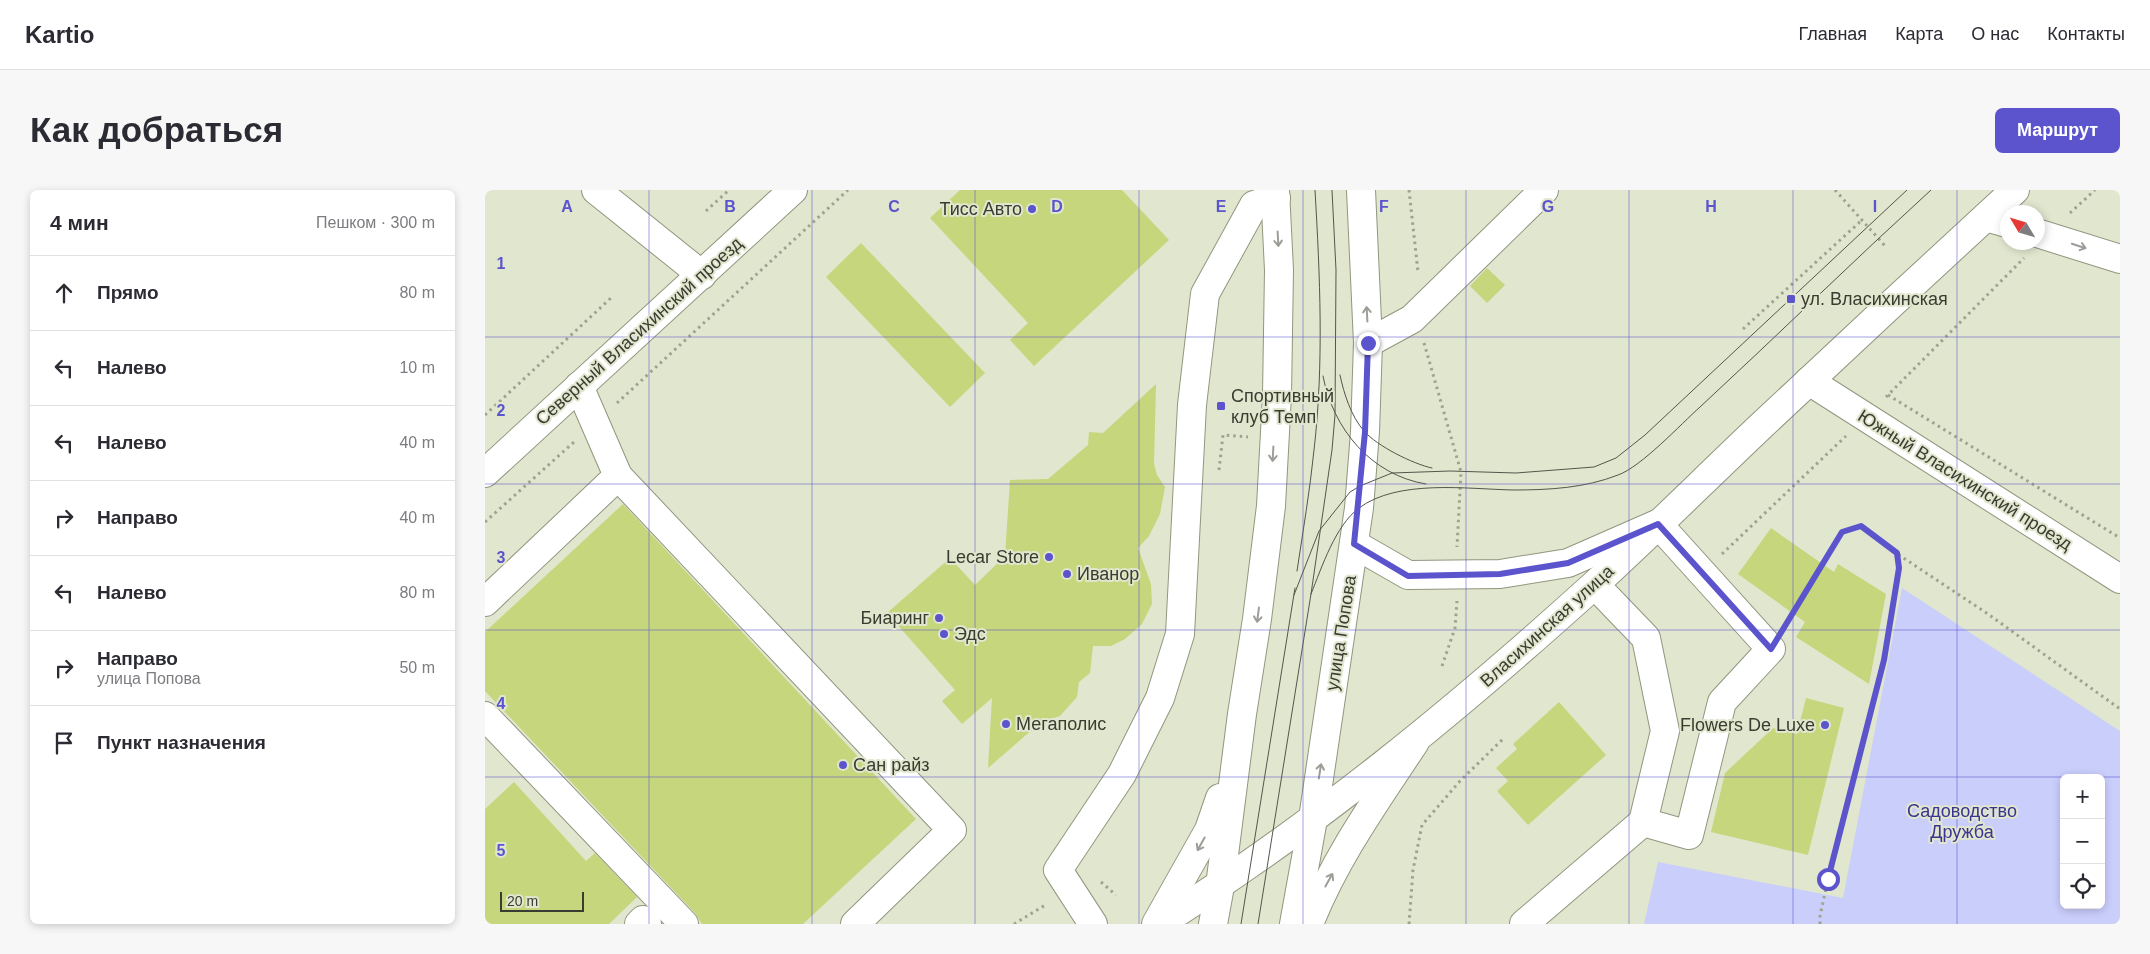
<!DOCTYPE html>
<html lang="ru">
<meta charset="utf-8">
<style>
:root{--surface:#fff;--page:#f7f7f7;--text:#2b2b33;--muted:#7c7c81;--line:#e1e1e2;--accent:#5b54cc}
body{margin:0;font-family:Helvetica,sans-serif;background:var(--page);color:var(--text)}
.controls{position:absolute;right:15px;bottom:15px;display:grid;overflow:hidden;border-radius:8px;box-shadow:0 2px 8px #0003}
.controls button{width:45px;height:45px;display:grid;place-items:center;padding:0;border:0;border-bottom:1px solid var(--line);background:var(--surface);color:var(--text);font:25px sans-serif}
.compass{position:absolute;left:1515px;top:15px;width:45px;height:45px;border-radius:50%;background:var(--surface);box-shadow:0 2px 8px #0003;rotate:308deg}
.scale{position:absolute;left:15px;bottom:12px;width:84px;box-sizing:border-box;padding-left:5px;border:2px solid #3a3c32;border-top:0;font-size:14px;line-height:18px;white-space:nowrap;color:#3a3c32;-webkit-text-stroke:4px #e1e6ce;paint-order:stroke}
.stop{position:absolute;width:15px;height:15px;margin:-11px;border:4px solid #5b54cc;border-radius:50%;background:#fff}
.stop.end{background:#5b54cc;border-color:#fff;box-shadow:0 1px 5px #0008}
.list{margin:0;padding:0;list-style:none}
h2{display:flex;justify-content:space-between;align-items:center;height:65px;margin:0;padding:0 20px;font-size:21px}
h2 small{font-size:16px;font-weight:400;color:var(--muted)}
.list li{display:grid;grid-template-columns:32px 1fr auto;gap:15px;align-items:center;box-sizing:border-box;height:75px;padding:0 20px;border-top:1px solid var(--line)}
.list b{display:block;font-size:19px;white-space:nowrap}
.list p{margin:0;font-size:16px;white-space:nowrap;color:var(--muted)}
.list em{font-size:16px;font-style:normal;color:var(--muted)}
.icon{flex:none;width:28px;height:28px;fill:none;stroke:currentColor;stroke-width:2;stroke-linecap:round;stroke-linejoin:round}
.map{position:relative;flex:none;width:1635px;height:734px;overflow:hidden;border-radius:8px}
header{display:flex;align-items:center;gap:30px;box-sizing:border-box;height:70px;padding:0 25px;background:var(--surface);border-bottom:1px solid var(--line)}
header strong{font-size:24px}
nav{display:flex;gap:28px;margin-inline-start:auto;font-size:18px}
.intro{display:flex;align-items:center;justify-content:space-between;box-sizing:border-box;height:120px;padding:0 30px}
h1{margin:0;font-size:35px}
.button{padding:12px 22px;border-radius:8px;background:var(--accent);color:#fff;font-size:18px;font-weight:700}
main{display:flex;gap:30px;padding:0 30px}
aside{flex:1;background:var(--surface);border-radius:8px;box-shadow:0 2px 8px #0003}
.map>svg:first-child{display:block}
.green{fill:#cacefb;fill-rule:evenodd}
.building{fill:#c6d67c}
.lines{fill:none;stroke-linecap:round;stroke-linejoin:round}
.minor-casing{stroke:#91967f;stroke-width:30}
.major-casing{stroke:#91967f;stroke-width:30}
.highway-casing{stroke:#91967f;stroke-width:30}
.path{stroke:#9ea28f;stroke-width:3;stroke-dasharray:2.5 4;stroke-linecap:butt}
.minor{stroke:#fff;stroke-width:28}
.major{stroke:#fff;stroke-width:28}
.highway{stroke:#fff;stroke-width:28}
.tram{stroke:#54564a;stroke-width:1}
.oneway{stroke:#9c9e98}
.route{stroke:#5b54cc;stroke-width:6}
.grid{fill:none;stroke:#5b54cc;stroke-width:1;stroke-opacity:0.55}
.poi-dot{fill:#5b54cc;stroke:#e1e6ce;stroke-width:2}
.labels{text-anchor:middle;stroke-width:4;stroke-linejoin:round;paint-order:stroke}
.poi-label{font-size:18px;fill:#3a3c32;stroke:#e1e6ce;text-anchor:start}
.street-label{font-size:18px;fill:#3a3c32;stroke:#e1e6ce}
.park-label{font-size:18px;fill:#3b3490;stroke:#e1e6ce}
.grid-label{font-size:16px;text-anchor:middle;font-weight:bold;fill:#5b54cc;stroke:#e1e6ce;stroke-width:4;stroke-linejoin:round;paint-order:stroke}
</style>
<header>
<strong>Kartio</strong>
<nav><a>Главная</a><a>Карта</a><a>О нас</a><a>Контакты</a></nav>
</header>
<div class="intro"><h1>Как добраться</h1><a class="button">Маршрут</a></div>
<main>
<aside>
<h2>4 мин<small>Пешком · 300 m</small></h2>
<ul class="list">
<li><svg class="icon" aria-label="ahead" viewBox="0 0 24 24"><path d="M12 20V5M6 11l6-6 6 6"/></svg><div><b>Прямо</b></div><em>80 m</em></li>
<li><svg class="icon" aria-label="left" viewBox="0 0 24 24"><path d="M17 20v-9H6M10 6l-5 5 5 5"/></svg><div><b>Налево</b></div><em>10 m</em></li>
<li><svg class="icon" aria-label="left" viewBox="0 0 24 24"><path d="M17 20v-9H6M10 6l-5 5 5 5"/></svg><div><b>Налево</b></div><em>40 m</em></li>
<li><svg class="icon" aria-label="right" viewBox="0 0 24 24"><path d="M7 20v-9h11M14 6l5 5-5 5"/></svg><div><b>Направо</b></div><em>40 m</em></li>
<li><svg class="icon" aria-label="left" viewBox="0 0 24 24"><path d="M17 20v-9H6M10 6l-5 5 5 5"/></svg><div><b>Налево</b></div><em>80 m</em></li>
<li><svg class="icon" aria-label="right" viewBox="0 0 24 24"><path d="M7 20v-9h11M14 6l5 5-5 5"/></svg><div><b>Направо</b><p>улица Попова</p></div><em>50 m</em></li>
<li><svg class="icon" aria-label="arrive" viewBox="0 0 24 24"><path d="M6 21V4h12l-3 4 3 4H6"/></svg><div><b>Пункт назначения</b></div></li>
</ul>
</aside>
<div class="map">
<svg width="1635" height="734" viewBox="0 0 1635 734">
<rect width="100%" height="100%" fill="#e1e6ce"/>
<path class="green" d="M 1417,398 L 1635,541 L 1635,734 L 1159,734 L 1173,672 L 1358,708 ZM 1579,588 L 1616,588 L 1616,715 L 1579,715 Z"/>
<g class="building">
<path d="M 475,0 L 637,0 L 684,50 L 549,176 L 525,150 L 543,133 L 445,28 Z"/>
<path d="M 376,53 L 500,183 L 465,217 L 341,87 Z"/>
<path d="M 1002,78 L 1020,95 L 1002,113 L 985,96 Z"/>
<path d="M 671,194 L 669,274 L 672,285 L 680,297 L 675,324 L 664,346 L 653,358 L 666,394 L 667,414 L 657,434 L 640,449 L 626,456 L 608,456 L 605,483 L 594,492 L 592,507 L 575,526 L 556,532 L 503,578 L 507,508 L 477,534 L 457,511 L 470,500 L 402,423 L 465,368 L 490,395 L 520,366 L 525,290 L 563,289 L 603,255 L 604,242 L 618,243 Z"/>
<path d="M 138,314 L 431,629 L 318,734 L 217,734 L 210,723 L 0,501 L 0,442 Z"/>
<path d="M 1286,338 L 1349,382 L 1353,374 L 1401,404 L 1384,494 L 1311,447 L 1320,432 L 1253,384 Z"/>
<path d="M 1321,508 L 1359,518 L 1323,665 L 1226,642 L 1240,583 L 1288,538 L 1312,544 Z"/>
<path d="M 1074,512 L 1121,565 L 1043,635 L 1012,601 L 1023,591 L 1011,578 L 1032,559 L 1028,554 Z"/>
<path d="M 29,592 L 101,671 L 110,663 L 152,707 L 124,734 L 0,734 L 0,619 Z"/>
</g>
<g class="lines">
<defs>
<g id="minor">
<path d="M 111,0 L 217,85"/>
<path d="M 1501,27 L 1522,33"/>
<path d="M 1552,43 L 1635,69"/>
<path d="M 883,153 L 927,129 L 1059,0"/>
<path d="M 1324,191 L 1635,389"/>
<path d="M 94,196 L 133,286"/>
<path d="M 0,283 L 308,0"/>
<path d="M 0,412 L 133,286 L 467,640 L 370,734"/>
<path d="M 0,526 L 199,734"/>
<path d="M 1158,632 L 1204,645 L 1237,512 L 1286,459 L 1173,334"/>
<path d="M 154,734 L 158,730 L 162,734"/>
<path d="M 608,734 L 573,680 L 637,584 L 675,508 L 695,444 L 707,215 L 720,104 L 769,15 L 791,8"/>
<path d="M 1039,734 L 1158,632 L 1180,541 L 1161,448 L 1110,395"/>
</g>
<g id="major">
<path d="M 869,354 L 923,385 L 1015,384 L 1083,373 L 1172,334"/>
<path d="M 671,734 L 724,640 L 735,608"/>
<path d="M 728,734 L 735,696 L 757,524 L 772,429 L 786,316 L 792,205 L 794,80 L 790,0"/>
<path d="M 809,734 L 828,629 L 874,318 L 880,242 L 883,153 L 876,0"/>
<path d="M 824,734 C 850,668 891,611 930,552"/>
</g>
<path id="highway" d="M 674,734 C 830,636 972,519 1108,396 C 1165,344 1220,289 1276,236 C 1360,157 1445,78 1530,0"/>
</defs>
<use href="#minor" class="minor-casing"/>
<use href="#major" class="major-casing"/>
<use href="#highway" class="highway-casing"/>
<g class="path">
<path d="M 924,0 L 933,82"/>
<path d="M 1350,0 L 1401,57"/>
<path d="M 221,21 L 244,0"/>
<path d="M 1585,23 L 1610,0"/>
<path d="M 1258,139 L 1377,30"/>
<path d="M 939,153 L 976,282 L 972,357"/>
<path d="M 1403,205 L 1635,348"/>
<path d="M 1401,207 L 1539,68"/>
<path d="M 132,213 L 363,0"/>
<path d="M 0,225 L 127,107"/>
<path d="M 734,280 L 738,245 L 763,247"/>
<path d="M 0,332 L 89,252"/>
<path d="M 1237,364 L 1361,246"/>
<path d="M 1301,435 L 1357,342 L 1376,336 L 1411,363 L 1503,424 L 1635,519"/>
<path d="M 957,476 L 970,438 L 972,411"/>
<path d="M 616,692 L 631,705"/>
<path d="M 529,734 L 562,714"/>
<path d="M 924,734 L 928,680 L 937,635 L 975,591 L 1018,549"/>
<path d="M 1335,734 L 1335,726 L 1343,689 L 1399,470 L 1414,378 L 1412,364"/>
</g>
<use href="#minor" class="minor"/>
<use href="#major" class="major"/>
<use href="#highway" class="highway"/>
<g class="tram">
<path d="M 855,185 C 859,204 866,226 879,241 C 892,256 928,274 947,278"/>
<path d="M 838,186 C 848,239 886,285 941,294"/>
<path d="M 812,381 C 818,341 825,300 829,260 C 839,174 835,86 830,0"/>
<path d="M 826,404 C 837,377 850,336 874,318 C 913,289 982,299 1028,300 C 1064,300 1100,298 1133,285 C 1156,277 1196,234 1215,217 C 1293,145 1368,71 1446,0"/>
<path d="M 809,405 L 834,341 L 865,302 L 875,296 L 907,283 L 965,281 L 1031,283 L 1109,277 L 1131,268 L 1160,245 L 1422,0"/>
<path d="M 756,734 L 810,398"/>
<path d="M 773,734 L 826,404 L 847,260 L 850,225 L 851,80 L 847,0"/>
</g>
</g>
<defs><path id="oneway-shaft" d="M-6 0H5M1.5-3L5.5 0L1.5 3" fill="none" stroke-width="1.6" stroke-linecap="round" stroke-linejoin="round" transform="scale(1.25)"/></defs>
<g class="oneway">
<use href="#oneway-shaft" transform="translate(793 49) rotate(87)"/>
<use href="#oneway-shaft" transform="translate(1594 56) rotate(18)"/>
<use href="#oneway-shaft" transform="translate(882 124) rotate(-93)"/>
<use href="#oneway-shaft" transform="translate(788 264) rotate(93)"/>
<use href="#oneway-shaft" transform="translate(773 425) rotate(97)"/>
<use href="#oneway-shaft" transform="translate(835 581) rotate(-81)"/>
<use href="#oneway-shaft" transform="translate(716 654) rotate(119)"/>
<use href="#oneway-shaft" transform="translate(844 690) rotate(-61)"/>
</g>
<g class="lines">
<path class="route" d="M 883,153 L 880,242 L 869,354 L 923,386 L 1015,384 L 1083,373 L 1173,334 L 1286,459 L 1357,342 L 1376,336 L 1412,363 L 1414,378 L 1399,470 L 1343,689"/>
</g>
<path class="grid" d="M 164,0 L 164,734M 327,0 L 327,734M 490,0 L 490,734M 654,0 L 654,734M 818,0 L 818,734M 981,0 L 981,734M 1144,0 L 1144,734M 1308,0 L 1308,734M 1472,0 L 1472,734M 0,147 L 1635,147M 0,294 L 1635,294M 0,440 L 1635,440M 0,587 L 1635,587"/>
<g class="poi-dot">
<circle cx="547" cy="19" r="5"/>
<rect x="1301" y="104" width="10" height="10" rx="2.5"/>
<rect x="731" y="211" width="10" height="10" rx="2.5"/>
<circle cx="564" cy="367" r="5"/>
<circle cx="582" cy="384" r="5"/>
<circle cx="454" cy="428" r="5"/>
<circle cx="459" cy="444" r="5"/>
<circle cx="521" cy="534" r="5"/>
<circle cx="1340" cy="535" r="5"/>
<circle cx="358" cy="575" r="5"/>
</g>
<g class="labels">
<g class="poi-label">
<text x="537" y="25" text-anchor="end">Тисс Авто</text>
<text x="1316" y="115">ул. Власихинская</text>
<text x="746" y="212">Спортивный<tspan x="746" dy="21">клуб Темп</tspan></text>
<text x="554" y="373" text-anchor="end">Lecar Store</text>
<text x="592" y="390">Иванор</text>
<text x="444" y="434" text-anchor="end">Биаринг</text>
<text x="469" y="450">Эдс</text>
<text x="531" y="540">Мегаполис</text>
<text x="1330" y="541" text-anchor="end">Flowers De Luxe</text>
<text x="368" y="581">Сан райз</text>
</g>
<g class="street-label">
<text transform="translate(154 141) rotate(-42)" y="6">Северный Власихинский проезд</text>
<text transform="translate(1480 290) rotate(32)" y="6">Южный Власихинский проезд</text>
<text transform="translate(1062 436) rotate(-42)" y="6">Власихинская улица</text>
<text transform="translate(856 443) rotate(-81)" y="6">улица Попова</text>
</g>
<g class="park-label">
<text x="1477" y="627">Садоводство<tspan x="1477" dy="21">Дружба</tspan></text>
</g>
</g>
<g class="grid-label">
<text x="82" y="22">A</text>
<text x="245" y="22">B</text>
<text x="409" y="22">C</text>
<text x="572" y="22">D</text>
<text x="736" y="22">E</text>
<text x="899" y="22">F</text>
<text x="1063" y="22">G</text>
<text x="1226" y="22">H</text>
<text x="1390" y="22">I</text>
<text x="16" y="79">1</text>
<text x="16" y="226">2</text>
<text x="16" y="373">3</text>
<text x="16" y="519">4</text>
<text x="16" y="666">5</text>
</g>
</svg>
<div class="controls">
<button>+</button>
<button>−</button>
<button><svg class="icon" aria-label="locate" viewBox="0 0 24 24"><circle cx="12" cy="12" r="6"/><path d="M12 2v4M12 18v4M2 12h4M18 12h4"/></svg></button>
</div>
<svg class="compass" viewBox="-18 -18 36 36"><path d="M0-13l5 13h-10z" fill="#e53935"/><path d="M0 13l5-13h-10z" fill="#7c7c81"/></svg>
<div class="scale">20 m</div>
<div class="stop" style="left:1343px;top:689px"></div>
<div class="stop end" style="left:883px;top:153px"></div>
</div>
</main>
